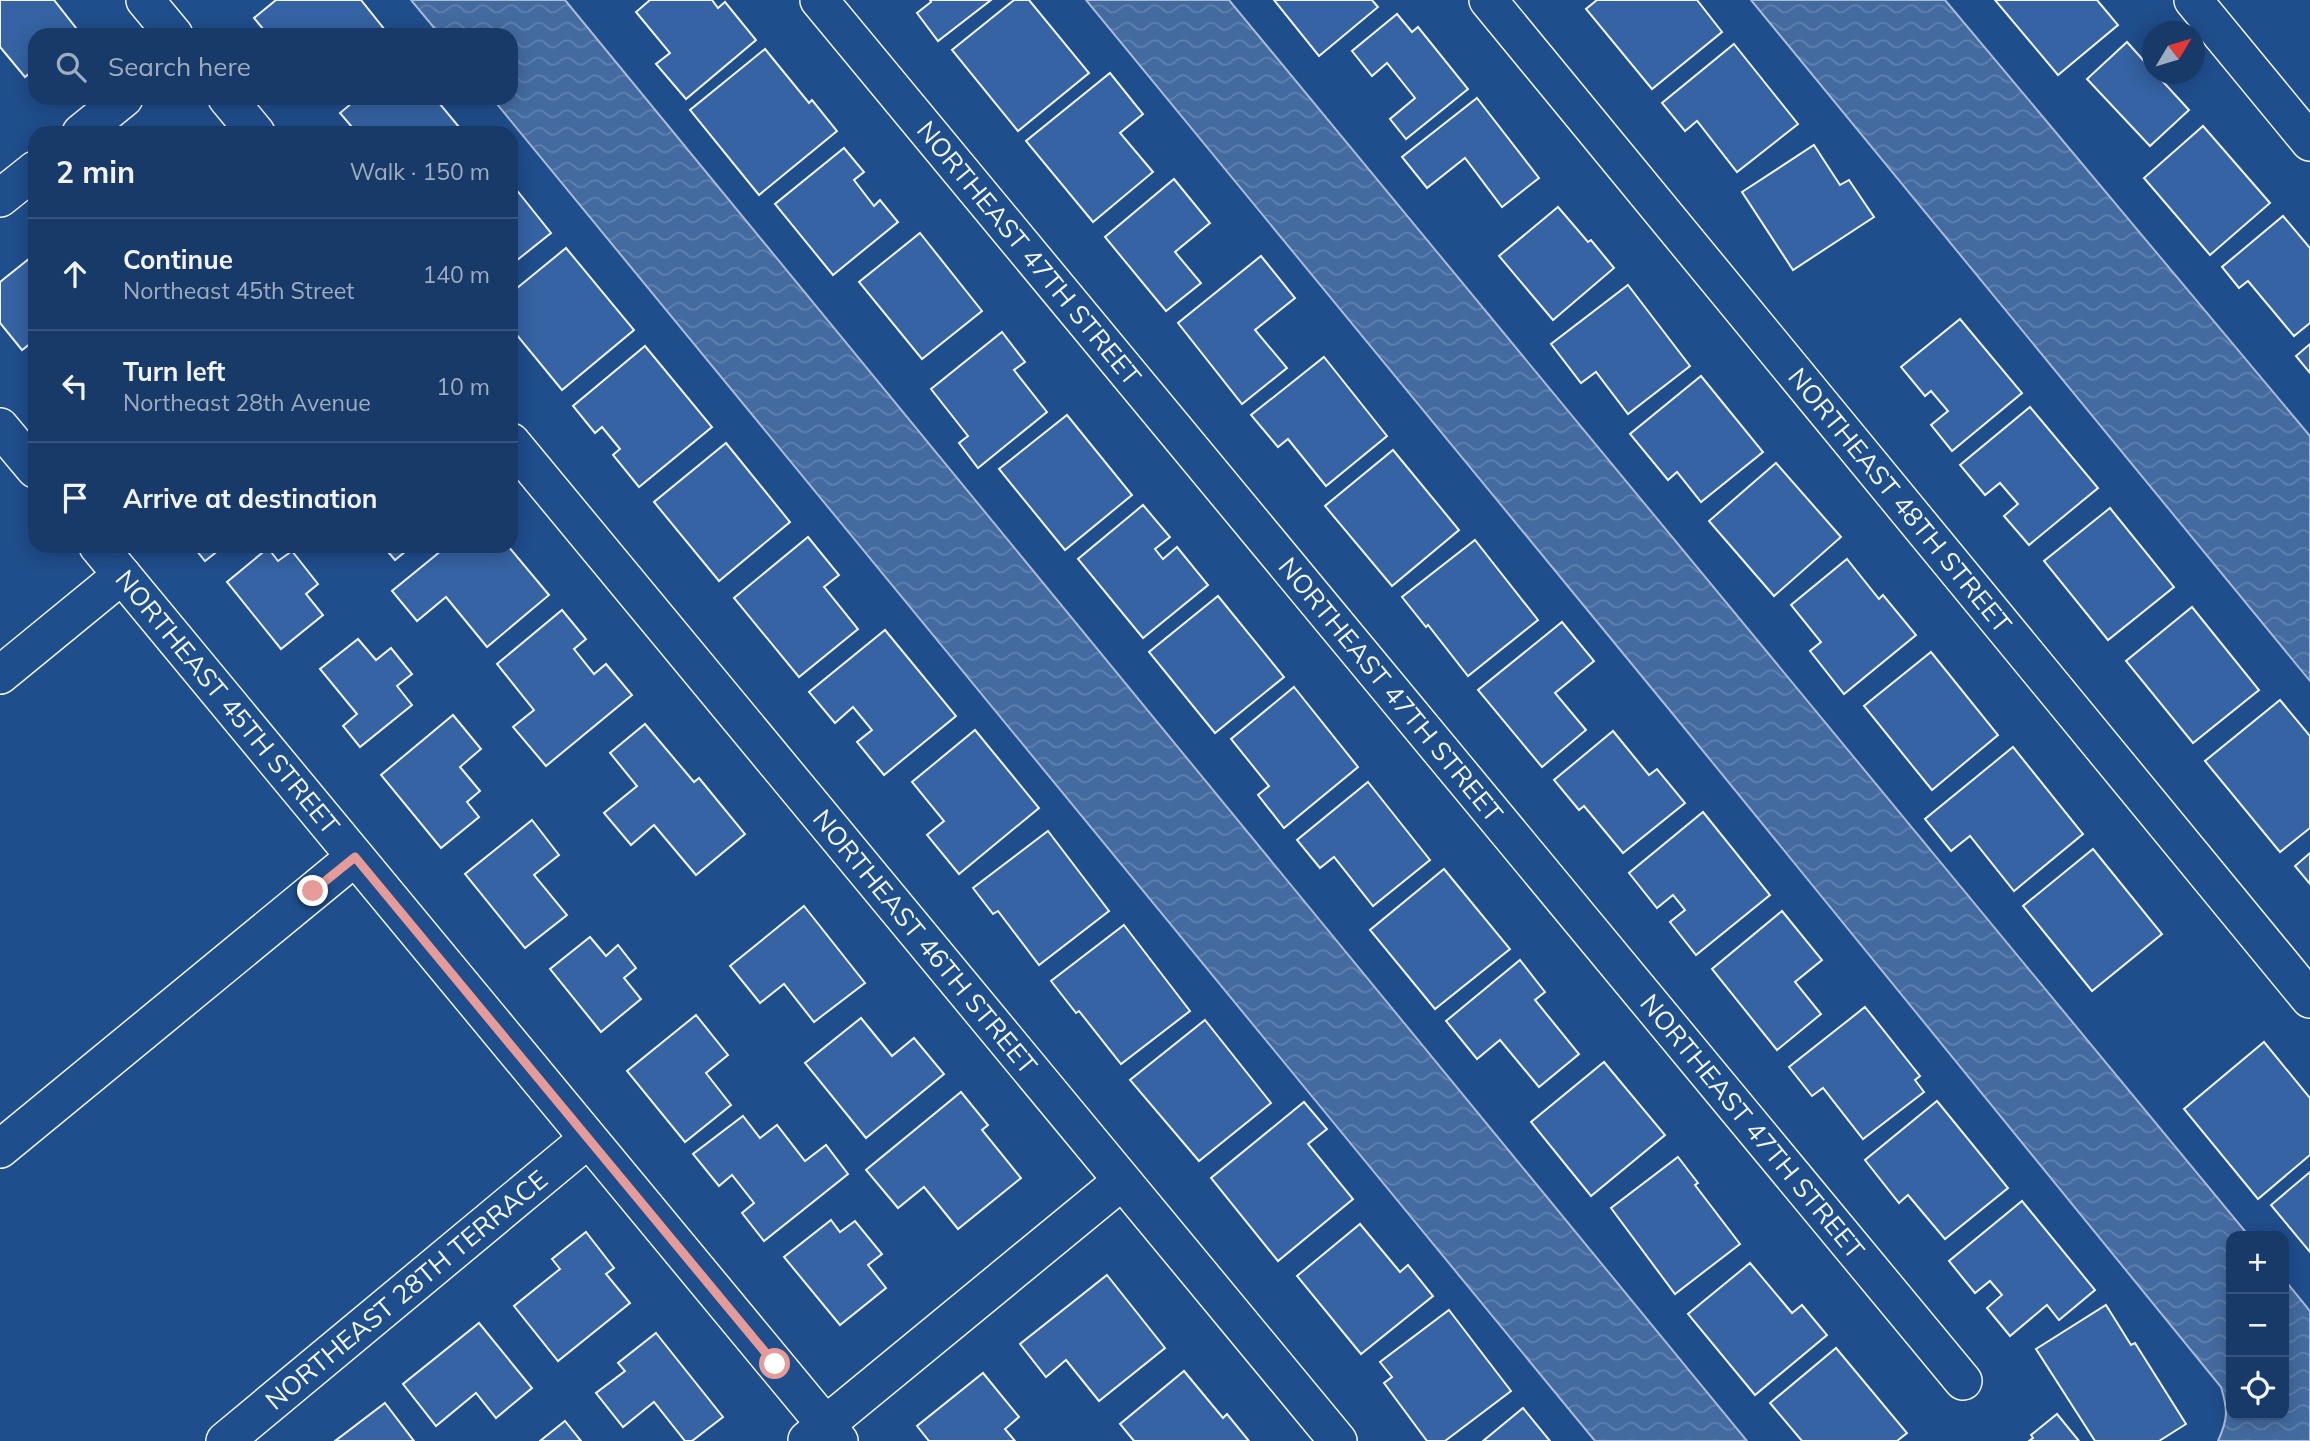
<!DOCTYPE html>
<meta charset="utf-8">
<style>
:root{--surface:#173a69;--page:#20416f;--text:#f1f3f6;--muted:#9eadc0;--line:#36547d}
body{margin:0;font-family:Mulish,sans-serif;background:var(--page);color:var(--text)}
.controls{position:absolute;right:21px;bottom:21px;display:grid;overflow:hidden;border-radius:14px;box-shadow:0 4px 18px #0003}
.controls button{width:63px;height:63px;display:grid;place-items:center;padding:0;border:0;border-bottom:2px solid var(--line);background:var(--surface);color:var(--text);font:35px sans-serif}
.compass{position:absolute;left:2142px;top:21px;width:63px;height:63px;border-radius:50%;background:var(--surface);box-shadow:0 4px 18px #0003;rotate:52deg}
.stop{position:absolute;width:21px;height:21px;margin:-16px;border:5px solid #e69b98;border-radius:50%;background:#fff}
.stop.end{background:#e69b98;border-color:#fff;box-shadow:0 2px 7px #0008}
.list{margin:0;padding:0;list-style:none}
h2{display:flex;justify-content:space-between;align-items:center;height:91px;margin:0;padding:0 28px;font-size:30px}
h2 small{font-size:23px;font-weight:400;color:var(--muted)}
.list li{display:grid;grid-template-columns:46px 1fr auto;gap:21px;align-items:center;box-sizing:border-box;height:112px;padding:0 28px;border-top:2px solid var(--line)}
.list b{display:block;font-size:26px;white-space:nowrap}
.list p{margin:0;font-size:23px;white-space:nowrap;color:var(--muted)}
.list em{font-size:23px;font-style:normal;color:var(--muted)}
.icon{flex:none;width:38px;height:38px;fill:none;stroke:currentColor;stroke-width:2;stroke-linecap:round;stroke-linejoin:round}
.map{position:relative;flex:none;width:2310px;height:1441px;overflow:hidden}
.search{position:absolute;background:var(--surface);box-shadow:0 4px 18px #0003;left:28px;top:28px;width:490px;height:77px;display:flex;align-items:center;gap:18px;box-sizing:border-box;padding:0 24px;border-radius:21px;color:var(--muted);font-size:26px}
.panel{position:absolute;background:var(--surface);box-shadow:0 4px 18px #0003;left:28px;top:126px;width:490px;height:427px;border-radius:21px}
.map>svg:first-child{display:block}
.water{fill:url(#water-waves);stroke:#a8bbd7;stroke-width:2}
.building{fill:#3563a3;stroke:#f2f6ff;stroke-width:2}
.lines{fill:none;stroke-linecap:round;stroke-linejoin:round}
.minor-casing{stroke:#f2f6ff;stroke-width:40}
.minor{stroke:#1f4e8c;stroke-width:37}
.route{stroke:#e69b98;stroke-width:9}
.labels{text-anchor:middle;stroke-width:5;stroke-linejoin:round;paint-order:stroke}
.street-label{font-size:26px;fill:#f2f6ff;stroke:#1f4e8c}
</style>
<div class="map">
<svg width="2310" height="1441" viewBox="0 0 2310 1441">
<defs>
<pattern id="water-waves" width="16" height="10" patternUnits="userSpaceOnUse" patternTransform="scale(1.75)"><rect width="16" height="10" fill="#446ba0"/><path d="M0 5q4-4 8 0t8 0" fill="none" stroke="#5f81ae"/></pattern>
</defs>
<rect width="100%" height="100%" fill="#1f4e8c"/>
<g class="water">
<path d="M 411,0 L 565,0 L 1747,1441 L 1595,1441 L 492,98 L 511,98 L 511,35 L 440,35 Z"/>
<path d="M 1086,0 L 1229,0 L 2249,1236 L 2231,1236 L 2231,1415 L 2284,1415 L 2284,1279 L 2310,1311 L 2310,1441 L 2218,1441 C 2228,1419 2228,1410 2221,1387 L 1686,730 Z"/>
<path d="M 1751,0 L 1945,0 L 2310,436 L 2310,681 Z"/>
</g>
<g class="building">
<path d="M 0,0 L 54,0 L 80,33 L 77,35 L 35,35 L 35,69 L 25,77 L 0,47 Z"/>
<path d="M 276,0 L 361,0 L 389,35 L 268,35 L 254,18 Z"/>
<path d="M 650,0 L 712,0 L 718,8 L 725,2 L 756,40 L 686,99 L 656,64 L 670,53 L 636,12 Z"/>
<path d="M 930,0 L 991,0 L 938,41 L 917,13 L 931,2 Z"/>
<path d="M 1014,0 L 1029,0 L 1089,73 L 1018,131 L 952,50 Z"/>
<path d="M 1274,0 L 1372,0 L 1378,7 L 1319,56 Z"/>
<path d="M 1597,0 L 1697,0 L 1722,32 L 1652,89 L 1586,9 Z"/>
<path d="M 1995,0 L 2097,0 L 2118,25 L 2058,75 Z"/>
<path d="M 1397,14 L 1412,32 L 1418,27 L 1468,89 L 1406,139 L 1390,119 L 1415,98 L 1387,63 L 1372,76 L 1352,51 Z"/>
<path d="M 2127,42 L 2152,70 L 2152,74 L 2156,74 L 2189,110 L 2150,146 L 2087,79 Z"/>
<path d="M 1734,44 L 1798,124 L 1737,172 L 1697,121 L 1685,131 L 1662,103 Z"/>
<path d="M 765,49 L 809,103 L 812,100 L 837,131 L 759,195 L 690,110 Z"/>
<path d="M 1110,73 L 1143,114 L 1120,133 L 1153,172 L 1093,222 L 1026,141 Z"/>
<path d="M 358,98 L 435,98 L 464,133 L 357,133 L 340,113 Z"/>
<path d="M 1477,98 L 1539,178 L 1502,207 L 1465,158 L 1427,188 L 1402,157 Z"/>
<path d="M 2203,126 L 2270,203 L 2210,255 L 2144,178 Z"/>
<path d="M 1814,145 L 1840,185 L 1849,180 L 1874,217 L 1793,270 L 1742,192 Z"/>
<path d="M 844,148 L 864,172 L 854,180 L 874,206 L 880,200 L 898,222 L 833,275 L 775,204 Z"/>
<path d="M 1174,179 L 1210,223 L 1175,252 L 1201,283 L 1166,311 L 1105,237 Z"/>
<path d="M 511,183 L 551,233 L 511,265 Z"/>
<path d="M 1558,207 L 1588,242 L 1591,240 L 1614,268 L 1553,320 L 1499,256 Z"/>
<path d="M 2283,216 L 2310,248 L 2310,323 L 2294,336 L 2248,281 L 2239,288 L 2222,267 Z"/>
<path d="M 920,233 L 982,311 L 922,359 L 859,282 Z"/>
<path d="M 566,248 L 634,330 L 562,390 L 511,328 L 511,293 Z"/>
<path d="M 35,254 L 35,340 L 22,350 L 0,323 L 0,282 Z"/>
<path d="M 1261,256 L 1295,298 L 1255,330 L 1287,368 L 1242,404 L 1178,323 Z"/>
<path d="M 1628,285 L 1690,366 L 1628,414 L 1596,372 L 1581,383 L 1551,344 Z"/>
<path d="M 1960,319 L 2022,393 L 1952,451 L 1931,425 L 1948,411 L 1931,391 L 1925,396 L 1901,367 Z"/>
<path d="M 1002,332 L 1025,362 L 1014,370 L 1047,412 L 978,468 L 959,443 L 968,436 L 931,389 Z"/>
<path d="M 2310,344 L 2310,373 L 2296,356 Z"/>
<path d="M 645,346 L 712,427 L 639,487 L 613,455 L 620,449 L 602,427 L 595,433 L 573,406 Z"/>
<path d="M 1324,357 L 1387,436 L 1326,486 L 1288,439 L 1278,447 L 1251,415 Z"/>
<path d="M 1701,376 L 1763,452 L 1701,502 L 1677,472 L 1668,480 L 1630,434 Z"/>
<path d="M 2030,407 L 2098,488 L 2029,545 L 2004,516 L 2018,504 L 2000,483 L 1985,495 L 1960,465 Z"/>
<path d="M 1067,415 L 1132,495 L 1065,550 L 999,469 Z"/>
<path d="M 726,443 L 790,522 L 719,581 L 654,502 Z"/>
<path d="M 1393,450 L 1459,530 L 1392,586 L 1325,506 Z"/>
<path d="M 1776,463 L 1841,537 L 1774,596 L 1709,521 Z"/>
<path d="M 1143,505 L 1170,537 L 1155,549 L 1163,559 L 1177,547 L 1208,585 L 1143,638 L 1078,559 Z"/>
<path d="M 2110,508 L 2174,587 L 2108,640 L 2044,561 Z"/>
<path d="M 808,537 L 839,575 L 824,587 L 858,629 L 799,677 L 734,598 Z"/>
<path d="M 1475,540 L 1538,620 L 1468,676 L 1428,625 L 1426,627 L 1402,597 Z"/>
<path d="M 193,546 L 224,546 L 205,561 Z"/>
<path d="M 383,546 L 412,546 L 395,560 Z"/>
<path d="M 447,546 L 508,546 L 549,595 L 487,647 L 446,597 L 417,621 L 392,591 Z"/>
<path d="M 268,548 L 278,561 L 292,551 L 318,584 L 306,594 L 323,615 L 281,649 L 227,582 Z"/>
<path d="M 1847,559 L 1879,599 L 1883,595 L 1916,635 L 1844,694 L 1810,651 L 1821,642 L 1791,605 Z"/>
<path d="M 1218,596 L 1284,677 L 1215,733 L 1149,652 Z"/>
<path d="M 2192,607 L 2259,690 L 2193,743 L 2126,661 Z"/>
<path d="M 562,610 L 586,639 L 574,649 L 594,674 L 606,664 L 632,695 L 546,766 L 513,727 L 534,710 L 497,664 Z"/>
<path d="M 1562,622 L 1594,661 L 1555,693 L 1586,730 L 1542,767 L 1478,690 Z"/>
<path d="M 885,630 L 956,716 L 884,775 L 857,742 L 872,730 L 853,707 L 835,723 L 809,692 Z"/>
<path d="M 358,639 L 376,660 L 391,648 L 412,674 L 397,686 L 412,705 L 360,747 L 343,726 L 357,714 L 320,669 Z"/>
<path d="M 1931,652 L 1998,735 L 1932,790 L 1864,706 Z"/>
<path d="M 1294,687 L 1358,767 L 1284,828 L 1258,795 L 1269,786 L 1231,739 Z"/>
<path d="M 2280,700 L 2310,736 L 2310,828 L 2280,852 L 2205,761 Z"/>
<path d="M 453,715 L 481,749 L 460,767 L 480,791 L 467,802 L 479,817 L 441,848 L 381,775 Z"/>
<path d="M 645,724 L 694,782 L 699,778 L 745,834 L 696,875 L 654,825 L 631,845 L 604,813 L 637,786 L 610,753 Z"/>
<path d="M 975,730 L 1039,808 L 959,874 L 927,835 L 944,821 L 912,782 Z"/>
<path d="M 1613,731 L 1649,775 L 1657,769 L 1685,803 L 1623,853 L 1584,806 L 1579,810 L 1554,780 Z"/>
<path d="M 2013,747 L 2083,834 L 2014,891 L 1970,836 L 1951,851 L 1925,819 Z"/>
<path d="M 1368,782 L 1430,860 L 1373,906 L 1334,857 L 1320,868 L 1297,840 Z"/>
<path d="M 1703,812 L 1770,895 L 1696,955 L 1670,922 L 1685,910 L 1673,895 L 1657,908 L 1629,873 Z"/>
<path d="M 532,820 L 559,855 L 534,875 L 567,915 L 525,948 L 465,874 Z"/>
<path d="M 1048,831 L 1109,911 L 1039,965 L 998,911 L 993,914 L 973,888 Z"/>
<path d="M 2093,849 L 2162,934 L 2092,991 L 2023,906 Z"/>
<path d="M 2310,853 L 2310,884 L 2295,866 Z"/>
<path d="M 1444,869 L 1510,949 L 1435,1009 L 1370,930 Z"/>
<path d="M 804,906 L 865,983 L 814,1022 L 784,984 L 760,1003 L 730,966 Z"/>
<path d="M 1782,911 L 1822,960 L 1795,982 L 1821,1014 L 1777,1050 L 1712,969 Z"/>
<path d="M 1124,925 L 1190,1011 L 1121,1064 L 1079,1011 L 1076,1013 L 1051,981 Z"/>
<path d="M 590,937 L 606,956 L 618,945 L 636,968 L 624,978 L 641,999 L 601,1032 L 550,969 Z"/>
<path d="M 1520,960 L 1545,992 L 1535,1000 L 1579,1054 L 1539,1087 L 1500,1040 L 1477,1059 L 1446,1021 Z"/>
<path d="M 1865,1007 L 1920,1076 L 1915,1080 L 1924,1092 L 1863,1139 L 1823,1088 L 1812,1096 L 1789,1067 Z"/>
<path d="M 696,1015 L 728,1055 L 706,1073 L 731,1105 L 685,1142 L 627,1071 Z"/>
<path d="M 861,1018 L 892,1056 L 914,1038 L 944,1074 L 866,1138 L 805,1063 Z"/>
<path d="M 1205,1020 L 1271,1103 L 1199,1161 L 1130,1080 Z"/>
<path d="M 2264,1042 L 2310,1098 L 2310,1155 L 2258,1199 L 2184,1109 Z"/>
<path d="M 1604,1062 L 1665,1135 L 1591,1196 L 1531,1122 Z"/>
<path d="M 961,1092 L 988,1125 L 982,1130 L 1021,1178 L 958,1229 L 924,1187 L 898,1208 L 866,1170 Z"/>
<path d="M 1937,1101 L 2008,1188 L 1945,1239 L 1908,1195 L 1899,1203 L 1865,1160 Z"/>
<path d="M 1304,1102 L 1327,1129 L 1308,1144 L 1353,1199 L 1278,1261 L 1211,1178 Z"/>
<path d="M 743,1116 L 760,1138 L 777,1125 L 805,1161 L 826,1145 L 848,1174 L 764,1241 L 742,1213 L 754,1203 L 732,1175 L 719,1186 L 693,1154 Z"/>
<path d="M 1678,1157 L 1698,1183 L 1695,1185 L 1740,1244 L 1675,1294 L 1611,1208 Z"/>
<path d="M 2310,1172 L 2310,1252 L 2271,1205 Z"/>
<path d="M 2022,1201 L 2095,1290 L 2059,1320 L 2047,1305 L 2010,1336 L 1987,1308 L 2002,1295 L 1990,1281 L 1975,1293 L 1949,1261 Z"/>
<path d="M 831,1220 L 840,1232 L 855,1221 L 882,1254 L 868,1265 L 886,1288 L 840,1325 L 784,1257 Z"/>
<path d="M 1360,1224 L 1400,1272 L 1408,1265 L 1433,1296 L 1361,1354 L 1297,1276 Z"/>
<path d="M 586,1232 L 614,1268 L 606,1274 L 630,1303 L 558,1361 L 514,1306 L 560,1269 L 552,1259 Z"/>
<path d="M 1750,1263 L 1792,1313 L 1802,1305 L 1827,1335 L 1755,1395 L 1688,1314 Z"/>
<path d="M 1107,1275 L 1165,1348 L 1099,1401 L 1066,1360 L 1046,1377 L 1020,1344 Z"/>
<path d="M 2106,1305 L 2131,1345 L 2135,1343 L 2186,1424 L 2159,1441 L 2095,1441 L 2036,1349 Z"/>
<path d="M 1449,1310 L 1511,1391 L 1445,1441 L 1427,1441 L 1384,1383 L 1392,1377 L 1380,1362 Z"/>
<path d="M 479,1323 L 532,1388 L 496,1418 L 476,1393 L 436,1426 L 403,1384 Z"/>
<path d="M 656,1333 L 723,1417 L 692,1441 L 685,1441 L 654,1402 L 623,1427 L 596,1393 L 625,1371 L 618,1363 Z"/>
<path d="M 1836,1348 L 1907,1433 L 1897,1441 L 1802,1441 L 1770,1403 Z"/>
<path d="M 1184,1371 L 1223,1418 L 1227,1414 L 1249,1441 L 1134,1441 L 1120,1424 Z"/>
<path d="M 983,1373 L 1019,1417 L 1005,1429 L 1015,1441 L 929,1441 L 917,1426 Z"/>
<path d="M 385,1403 L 414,1441 L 335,1441 Z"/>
<path d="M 1523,1408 L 1550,1441 L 1483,1441 Z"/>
<path d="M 2057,1414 L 2079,1441 L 2029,1441 L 2033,1438 L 2031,1435 Z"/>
<path d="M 565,1421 L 581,1441 L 540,1441 Z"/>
</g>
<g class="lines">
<defs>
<g id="minor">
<path d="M 145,0 L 174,35"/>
<path id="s1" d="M 819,0 L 1963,1381"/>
<path id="s2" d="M 1488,0 L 2310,999"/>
<path d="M 2193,0 L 2310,142"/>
<path d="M 227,98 L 256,133"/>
<path d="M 81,133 L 124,98"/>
<path d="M 0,198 L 35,170"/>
<path d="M 0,427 L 35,469"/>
<path id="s3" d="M 511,442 L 1338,1441"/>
<path id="s4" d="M 98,546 L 839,1441"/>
<path d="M 0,675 L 122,575"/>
<path d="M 0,1149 L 355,857"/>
<path d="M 807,1440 L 1122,1181"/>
<path id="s5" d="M 225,1441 L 588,1139"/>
</g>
</defs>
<use href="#minor" class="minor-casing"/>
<use href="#minor" class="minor"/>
</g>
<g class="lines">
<path class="route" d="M 313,891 L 355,857 L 775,1364"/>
</g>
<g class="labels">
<g class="street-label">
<text dy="9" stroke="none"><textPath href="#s1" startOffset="329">NORTHEAST 47TH STREET</textPath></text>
<text dy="9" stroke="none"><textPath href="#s2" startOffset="648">NORTHEAST 48TH STREET</textPath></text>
<text dy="9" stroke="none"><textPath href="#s1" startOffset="896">NORTHEAST 47TH STREET</textPath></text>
<text dy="9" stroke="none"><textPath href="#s4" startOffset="203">NORTHEAST 45TH STREET</textPath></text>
<text dy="9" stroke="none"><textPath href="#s3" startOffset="649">NORTHEAST 46TH STREET</textPath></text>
<text dy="9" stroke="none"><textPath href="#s1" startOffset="1463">NORTHEAST 47TH STREET</textPath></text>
<text dy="9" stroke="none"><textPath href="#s5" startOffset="236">NORTHEAST 28TH TERRACE</textPath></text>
</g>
</g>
</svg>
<div class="controls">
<button>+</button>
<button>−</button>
<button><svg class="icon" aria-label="locate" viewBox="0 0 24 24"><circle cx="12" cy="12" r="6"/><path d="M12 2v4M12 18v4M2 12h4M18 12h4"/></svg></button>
</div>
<svg class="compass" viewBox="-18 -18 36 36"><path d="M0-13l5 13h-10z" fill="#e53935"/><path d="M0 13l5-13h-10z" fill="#9eadc0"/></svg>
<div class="stop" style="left:775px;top:1364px"></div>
<div class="stop end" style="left:313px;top:891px"></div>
<div class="search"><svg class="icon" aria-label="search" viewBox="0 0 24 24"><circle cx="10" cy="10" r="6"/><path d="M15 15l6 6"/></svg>Search here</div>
<section class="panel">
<h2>2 min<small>Walk · 150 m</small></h2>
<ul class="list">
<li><svg class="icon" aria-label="ahead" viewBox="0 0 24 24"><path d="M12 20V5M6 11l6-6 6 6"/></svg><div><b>Continue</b><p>Northeast 45th Street</p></div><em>140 m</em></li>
<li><svg class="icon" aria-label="left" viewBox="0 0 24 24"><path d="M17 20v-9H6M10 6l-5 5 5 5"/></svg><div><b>Turn left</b><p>Northeast 28th Avenue</p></div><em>10 m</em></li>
<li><svg class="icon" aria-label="arrive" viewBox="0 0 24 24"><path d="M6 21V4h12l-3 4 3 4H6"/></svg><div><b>Arrive at destination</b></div></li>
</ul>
</section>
</div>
